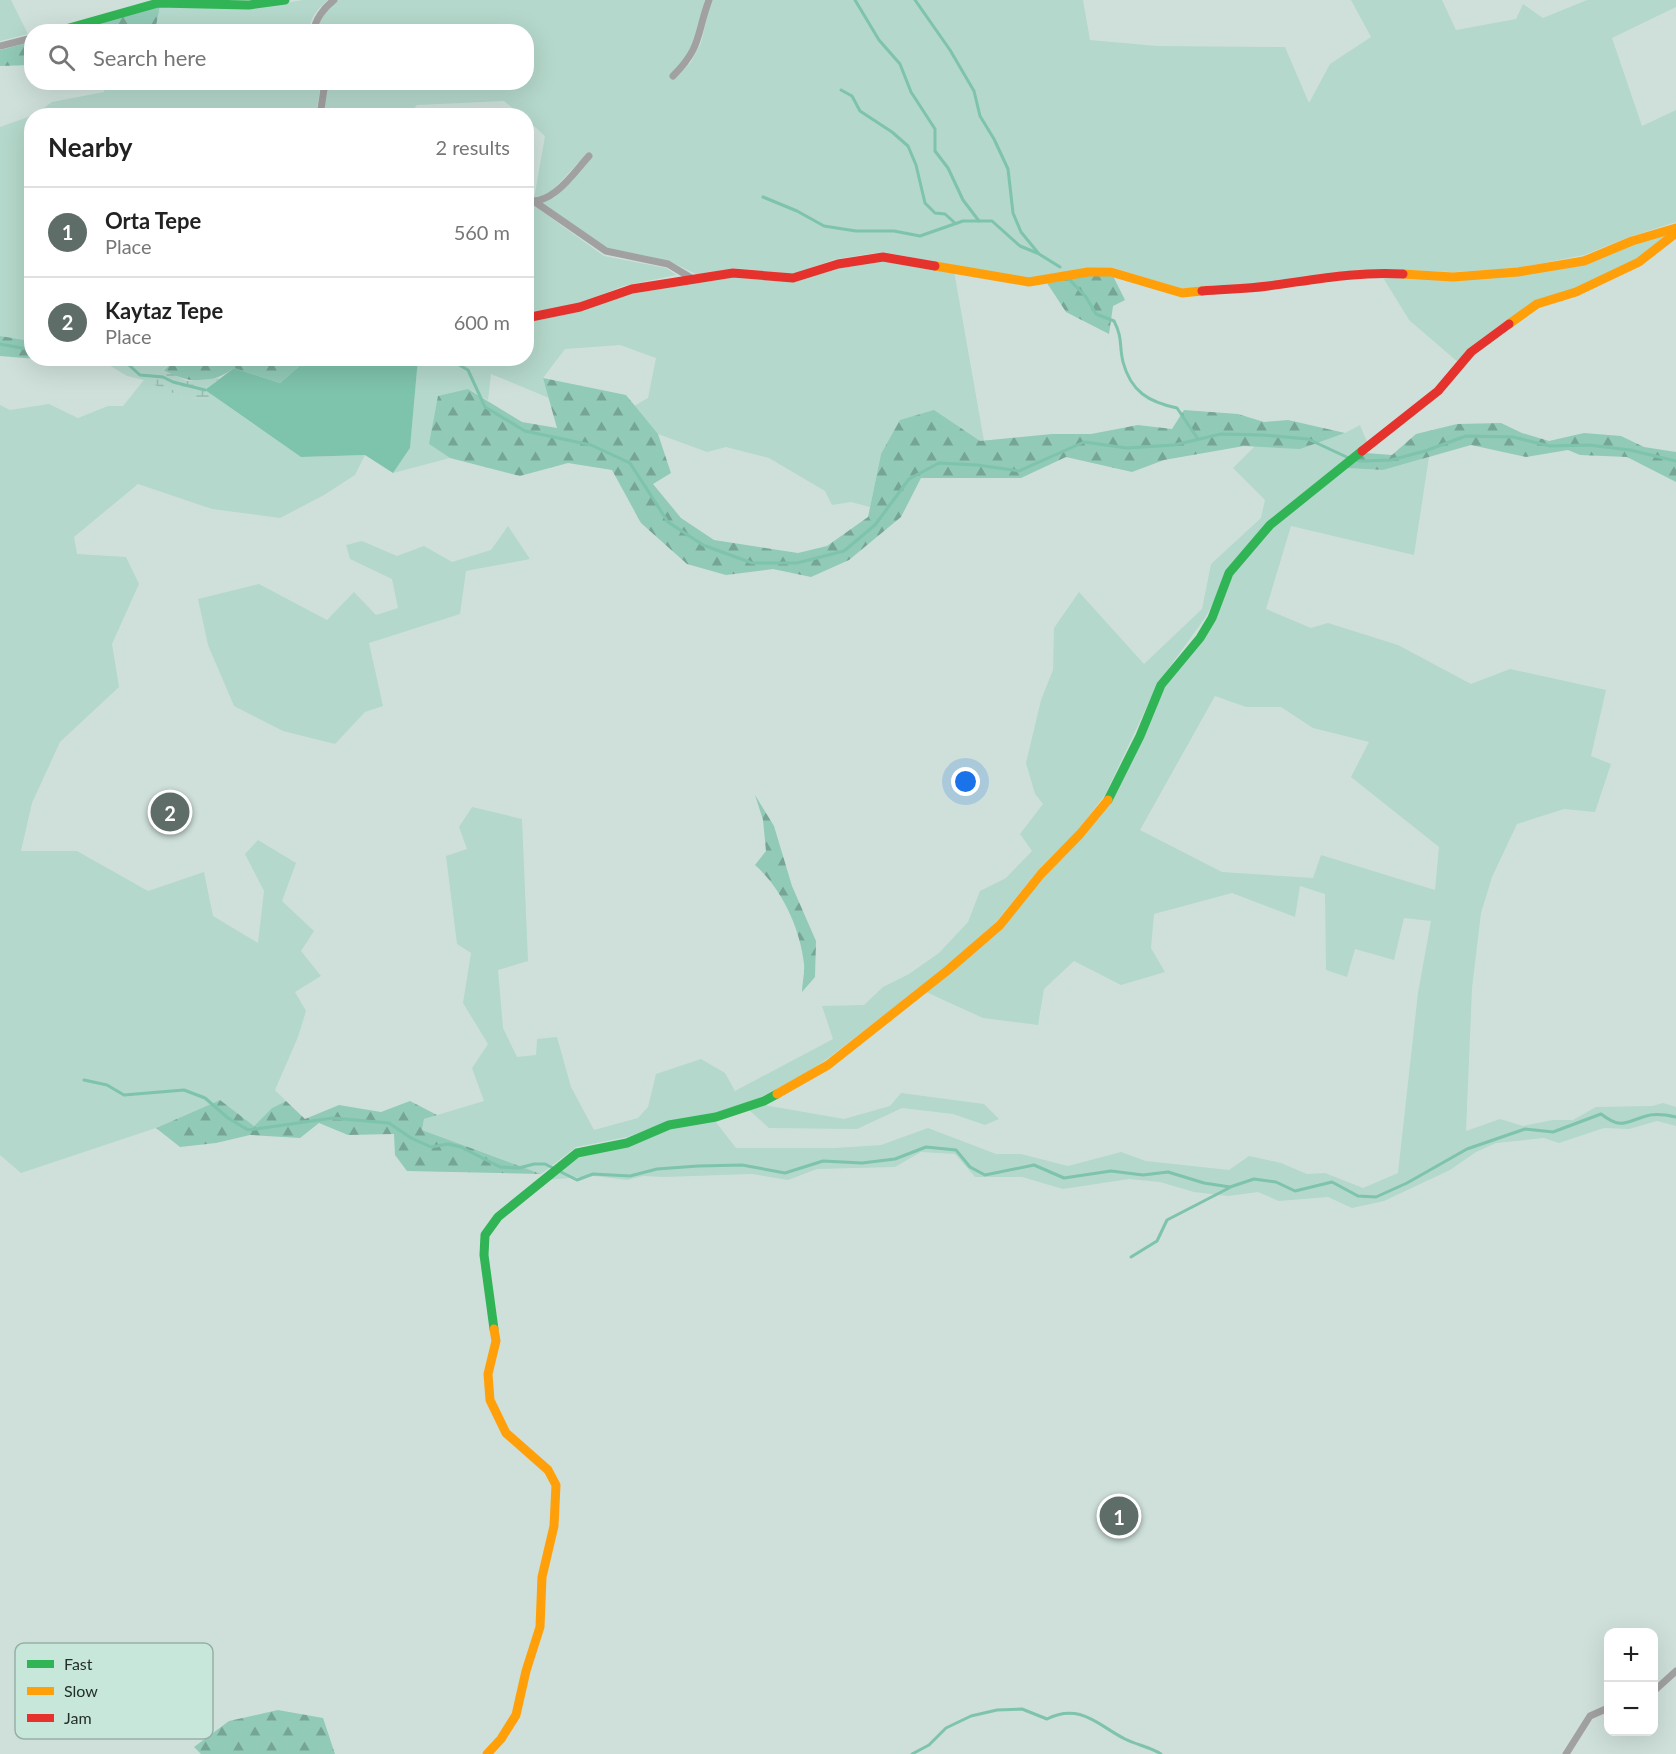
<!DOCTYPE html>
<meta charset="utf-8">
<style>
:root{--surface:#fff;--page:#f2f2f2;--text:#222;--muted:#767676;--line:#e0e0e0;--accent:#5f6d68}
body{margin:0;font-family:Lato,sans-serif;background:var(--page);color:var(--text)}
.controls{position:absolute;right:18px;bottom:18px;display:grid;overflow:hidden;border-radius:12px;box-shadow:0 6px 24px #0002}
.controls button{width:54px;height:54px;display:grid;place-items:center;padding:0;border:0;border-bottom:2px solid var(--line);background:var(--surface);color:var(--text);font:30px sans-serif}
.you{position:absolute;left:966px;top:782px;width:21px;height:21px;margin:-15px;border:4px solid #fff;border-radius:50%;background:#1a73e8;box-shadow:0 0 0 9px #1a73e833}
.badge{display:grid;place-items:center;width:39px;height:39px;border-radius:50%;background:var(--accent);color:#fff;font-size:20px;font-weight:700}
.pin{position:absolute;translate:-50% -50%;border:3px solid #fff;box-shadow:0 2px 6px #0006}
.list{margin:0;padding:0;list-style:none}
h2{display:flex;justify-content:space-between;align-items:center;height:78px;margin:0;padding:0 24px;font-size:26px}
h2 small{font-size:20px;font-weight:400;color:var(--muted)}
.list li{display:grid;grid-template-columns:39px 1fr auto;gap:18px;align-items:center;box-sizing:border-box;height:90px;padding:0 24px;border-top:2px solid var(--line)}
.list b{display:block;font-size:22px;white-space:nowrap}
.list p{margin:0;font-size:20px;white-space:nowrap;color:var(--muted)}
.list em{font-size:20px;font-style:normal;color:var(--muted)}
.icon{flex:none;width:33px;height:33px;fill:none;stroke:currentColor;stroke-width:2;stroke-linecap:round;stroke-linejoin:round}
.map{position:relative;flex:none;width:1676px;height:1754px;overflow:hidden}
.search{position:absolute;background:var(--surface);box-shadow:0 6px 24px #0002;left:24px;top:24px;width:510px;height:66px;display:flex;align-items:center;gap:15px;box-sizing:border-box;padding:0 21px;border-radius:24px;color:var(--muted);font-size:22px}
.panel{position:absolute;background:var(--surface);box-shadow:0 6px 24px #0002;left:24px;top:108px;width:510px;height:258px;border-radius:24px}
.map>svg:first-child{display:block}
.grass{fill:#b4d8cb;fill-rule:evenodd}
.forest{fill:url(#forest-firs)}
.wetland{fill:url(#wetland-marsh)}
.water{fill:#7ec3ac}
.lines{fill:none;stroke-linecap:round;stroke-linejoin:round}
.stream{stroke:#7ec3ac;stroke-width:3}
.street{stroke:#a2a1a1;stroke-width:7}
.fast{stroke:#30b455;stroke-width:9}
.slow{stroke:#ff9f0a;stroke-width:9}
.jam{stroke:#e5322d;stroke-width:9}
.key{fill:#c8e7db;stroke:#96b0a6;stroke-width:1.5}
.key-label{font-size:16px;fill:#232f2b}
</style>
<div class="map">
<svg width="1676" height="1754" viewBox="0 0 1676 1754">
<defs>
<pattern id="forest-firs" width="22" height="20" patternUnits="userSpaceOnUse" patternTransform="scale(1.5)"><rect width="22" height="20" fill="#91cab7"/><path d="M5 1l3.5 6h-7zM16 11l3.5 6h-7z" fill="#76a495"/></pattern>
<pattern id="wetland-marsh" width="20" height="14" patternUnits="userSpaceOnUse" patternTransform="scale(1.5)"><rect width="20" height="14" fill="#b4d8cb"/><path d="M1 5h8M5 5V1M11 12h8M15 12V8" fill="none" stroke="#9abaae"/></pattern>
</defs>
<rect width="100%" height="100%" fill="#cfe0da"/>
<g class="grass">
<path d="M 0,0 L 11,0 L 28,34 L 0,41 Z"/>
<path d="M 303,0 L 328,0 C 318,8 309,19 309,31 L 155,32 L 160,6 L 256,8 Z"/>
<path d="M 339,0 L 705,0 L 694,43 L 686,59 L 670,75 L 674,79 L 691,62 L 701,43 L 711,0 L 1083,0 L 1090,40 L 1157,46 L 1285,47 L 1309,103 L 1330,64 L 1371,37 L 1351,0 L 1442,0 L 1456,30 L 1516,19 L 1523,4 L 1543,18 L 1587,0 L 1676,0 L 1676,7 L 1612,38 L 1642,126 L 1676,110 L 1676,222 L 1629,237 L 1584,255 L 1517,268 L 1453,272 L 1385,269 L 1261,284 L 1183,289 L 1111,267 L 1087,268 L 1029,279 L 883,252 L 836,259 L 793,274 L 733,268 L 698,275 L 669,261 L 608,248 L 540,203 L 555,197 L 593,157 L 588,152 L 551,192 L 534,199 L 545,136 L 527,120 L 526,116 L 521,115 L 504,101 L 417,105 L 408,115 L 323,115 L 328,83 L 526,82 L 526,32 L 317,32 C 318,19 330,7 339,0 Z"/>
<path d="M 106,83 L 321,82 L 321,83 L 316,115 L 34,115 L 52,102 L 104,92 Z"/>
<path d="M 31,116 L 31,341 L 0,336 L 0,127 Z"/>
<path d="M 526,204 L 533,205 L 604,256 L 666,268 L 676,275 L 623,286 L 576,305 L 527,312 Z"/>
<path d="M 1673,232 L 1645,255 L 1576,288 L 1536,302 L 1459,363 L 1409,320 L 1382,276 L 1517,274 Z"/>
<path d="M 883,260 L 954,271 L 984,441 L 881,454 L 870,507 L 851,502 L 832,505 L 825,491 L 769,458 L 726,447 L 707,452 L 658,434 L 634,406 L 648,398 L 656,358 L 620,345 L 565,349 L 543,378 L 549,398 L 491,374 L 488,400 L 468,389 L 429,444 L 450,458 L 393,473 L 410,448 L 418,359 L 526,358 L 527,320 L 633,291 L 733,276 L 794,281 L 840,266 Z"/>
<path d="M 99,359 L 176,359 L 163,370 L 145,380 L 186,399 L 216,398 L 301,457 L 365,455 L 355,475 L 324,495 L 280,518 L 212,509 L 138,484 L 74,537 L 77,554 L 126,557 L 139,584 L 112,644 L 119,687 L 60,742 L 32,803 L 21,851 L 77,851 L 148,891 L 204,872 L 213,916 L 258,943 L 264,891 L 245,854 L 258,840 L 296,863 L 282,901 L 314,931 L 301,951 L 321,976 L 295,992 L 306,1011 L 298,1037 L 275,1090 L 286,1101 L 272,1108 L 254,1126 L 220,1100 L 156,1128 L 21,1173 L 0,1155 L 0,405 L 10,410 L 49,404 L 78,418 L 108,406 L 123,406 L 144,380 L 127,376 Z"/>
<path d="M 1360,425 L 1367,442 L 1268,521 L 1226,571 L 1214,601 L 1205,618 L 1158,683 L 1105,795 L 1077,831 L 1040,868 L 997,921 L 946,967 L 831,1056 L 805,1074 L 759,1098 L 715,1113 L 670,1121 L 627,1137 L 576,1147 L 541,1174 L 422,1130 L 424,1119 L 484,1101 L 472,1068 L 488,1044 L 463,1003 L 471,953 L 457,944 L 446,856 L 467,849 L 459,827 L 472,807 L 522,819 L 528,961 L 498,970 L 503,1028 L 517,1057 L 536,1055 L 537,1039 L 557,1037 L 571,1087 L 594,1130 L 638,1118 L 648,1107 L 656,1074 L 701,1059 L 725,1073 L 735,1091 L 833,1039 L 822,1006 L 864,1005 L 883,987 L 909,974 L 939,953 L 968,922 L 980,891 L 1006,878 L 1032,851 L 1020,834 L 1043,804 L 1035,794 L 1026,763 L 1041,700 L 1053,670 L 1054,628 L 1079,592 L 1144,664 L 1202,609 L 1211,564 L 1261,518 L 1265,500 L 1233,468 L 1255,446 L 1300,448 L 1345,433 Z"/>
<path d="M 1429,457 L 1414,555 L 1291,526 L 1266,609 L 1311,628 L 1328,623 L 1398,645 L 1471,684 L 1510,669 L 1606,690 L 1591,756 L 1611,764 L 1595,812 L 1564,809 L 1517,824 L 1492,877 L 1481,913 L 1472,988 L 1466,1131 L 1500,1119 L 1523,1126 L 1553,1120 L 1573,1120 L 1596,1107 L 1652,1106 L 1663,1103 L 1676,1107 L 1676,1126 L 1657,1121 L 1629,1129 L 1604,1128 L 1559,1143 L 1544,1138 L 1496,1143 L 1476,1152 L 1450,1170 L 1384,1201 L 1352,1208 L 1328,1197 L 1279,1201 L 1258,1192 L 1228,1196 L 1194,1192 L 1160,1182 L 1129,1179 L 1063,1189 L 1022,1177 L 975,1177 L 955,1154 L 921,1152 L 895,1167 L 817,1169 L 788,1180 L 752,1174 L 664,1177 L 643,1176 L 627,1180 L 594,1176 L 547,1180 L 578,1155 L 670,1128 L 715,1121 L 736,1148 L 835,1148 L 881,1145 L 928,1128 L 996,1154 L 1021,1154 L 1068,1166 L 1121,1152 L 1146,1161 L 1229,1170 L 1249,1156 L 1281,1163 L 1307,1174 L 1325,1173 L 1363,1188 L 1398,1173 L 1418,993 L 1431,921 L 1404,918 L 1394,960 L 1355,949 L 1347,977 L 1326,970 L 1325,894 L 1300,886 L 1295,917 L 1232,893 L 1154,914 L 1151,948 L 1165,972 L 1121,985 L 1074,961 L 1044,989 L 1038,1025 L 983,1018 L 926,992 L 1085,834 L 1163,688 L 1202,639 L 1231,575 L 1273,527 L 1346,468 L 1383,470 ZM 1215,696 L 1246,707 L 1281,707 L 1313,728 L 1369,742 L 1351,777 L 1439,847 L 1435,890 L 1321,855 L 1313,878 L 1222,872 L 1140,830 Z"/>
<path d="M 508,526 L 530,559 L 466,571 L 460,614 L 369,643 L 383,706 L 365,712 L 335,744 L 283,731 L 234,706 L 208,645 L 198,599 L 259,584 L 327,620 L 354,592 L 376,615 L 398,608 L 392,579 L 350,559 L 346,545 L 362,541 L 397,556 L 424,546 L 452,562 L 491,550 Z"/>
<path d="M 901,1093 L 984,1104 L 999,1119 L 985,1125 L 953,1114 L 902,1108 L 857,1129 L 769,1128 L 749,1110 L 764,1105 L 844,1119 L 890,1106 Z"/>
</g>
<g class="forest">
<path d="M 160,6 L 155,31 L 69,32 Z"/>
<path d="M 31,42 L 31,65 L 0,66 L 0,50 Z"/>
<path d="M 1088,276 L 1113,276 L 1125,300 L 1113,306 L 1109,334 L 1066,312 L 1047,283 Z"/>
<path d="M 0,336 L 31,341 L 32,358 L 66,359 L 61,361 L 0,356 Z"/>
<path d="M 305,358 L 305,361 L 280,383 L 234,368 C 208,387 190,382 163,371 L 176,359 Z"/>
<path d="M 543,378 L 626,395 L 658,434 L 671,473 L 653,484 L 681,518 L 714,540 L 798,553 L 827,546 L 868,517 L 881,454 L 900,420 L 934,410 L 980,441 L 1052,434 L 1091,434 L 1138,425 L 1172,429 L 1184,410 L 1238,414 L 1264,422 L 1288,420 L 1345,433 L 1300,449 L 1244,446 L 1164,460 L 1132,472 L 1066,457 L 1021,478 L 921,478 L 901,517 L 849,560 L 811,577 L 773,569 L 726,575 L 687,564 L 641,523 L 612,470 L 568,463 L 520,476 L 450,458 L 429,444 L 438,396 L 468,389 L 522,422 L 557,428 Z"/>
<path d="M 1501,423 L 1522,433 L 1549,441 L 1584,433 L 1621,436 L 1644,447 L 1676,452 L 1676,482 L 1627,457 L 1580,455 L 1568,450 L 1526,457 L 1471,445 L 1383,470 L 1346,468 L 1366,453 L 1392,455 L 1416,434 L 1457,424 Z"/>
<path d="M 755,795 L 774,826 L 792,886 L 816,941 L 815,977 L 802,992 C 802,983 805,973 804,964 C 800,928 782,889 755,865 L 766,851 L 763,820 Z"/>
<path d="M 220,1100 L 254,1126 L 272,1108 L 286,1101 L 305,1119 L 339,1105 L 381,1112 L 410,1101 L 437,1115 L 424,1119 L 422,1130 L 541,1174 L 407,1171 L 395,1155 L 394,1134 L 348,1135 L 319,1123 L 300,1138 L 250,1135 L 216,1143 L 180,1147 L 156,1128 Z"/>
<path d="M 278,1710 L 323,1718 L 335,1754 L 201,1754 L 194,1747 L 229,1721 Z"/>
</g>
<path class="wetland" d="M 163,370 L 187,381 L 220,378 L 205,390 L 216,398 L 186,399 L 144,380 Z"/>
<path class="water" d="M 342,359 L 418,359 L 410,448 L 393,473 L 365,455 L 301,457 L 205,390 L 234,368 L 280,383 L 305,361 Z"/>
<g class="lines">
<g class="stream">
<path d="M 855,0 L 879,40 L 900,64 L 911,92 L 935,129 L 935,151 L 948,168 L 963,200 L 979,221"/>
<path d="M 915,0 L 950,50 L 974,91 L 980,116 L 994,139 L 1008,169 L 1013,213 L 1021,232 L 1039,254 L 1060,267"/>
<path d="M 841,90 L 852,96 L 860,111 L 892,132 L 908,146 L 916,165 L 925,203 L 935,213 L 945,214 L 955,223"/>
<path d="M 763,197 L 797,211 L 824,226 L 856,231 L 894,231 L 920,236 L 963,221 L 992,221 L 1020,246 L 1037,253"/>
<path d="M 1069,279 L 1086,297 L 1096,314 L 1114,321 C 1123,338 1119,346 1123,362 C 1131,392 1149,402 1177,408 L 1198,439"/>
<path d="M 0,344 L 32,350"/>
<path d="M 121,358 L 140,375 L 163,377 L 173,382 L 205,390"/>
<path d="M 447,358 L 468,370 L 485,407 L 525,431 L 591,445 L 630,463 L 668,522 L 703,545 L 752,563 L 797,563 L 844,551 L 875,525 L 909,479 L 939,463 L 977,465 L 1019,471 L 1084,442 L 1127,448 L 1174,445 L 1221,434 L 1263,435 L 1308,439 L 1353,460 L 1362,461 L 1391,460 L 1425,451 L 1466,436 L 1513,437 L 1550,446 L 1589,445 L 1630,450 L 1676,461"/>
<path d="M 418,359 L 424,358"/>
<path d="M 84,1080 L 107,1085 L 124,1095 L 184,1090 L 205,1098 L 228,1118 L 248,1130 L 333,1118 L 389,1123 L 411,1138 L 431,1147 L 448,1144 L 461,1147 L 500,1167 L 519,1168 L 534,1164 L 545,1164 L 577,1180 L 593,1174 L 630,1176 L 657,1169 L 698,1166 L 742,1165 L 785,1173 L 823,1161 L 862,1163 L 895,1159 L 926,1147 L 956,1150 L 970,1167 L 985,1175 L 1034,1165 L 1064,1178 L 1111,1171 L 1143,1175 L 1168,1172 L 1204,1183 L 1230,1187 L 1254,1179 L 1276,1182 L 1295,1191 L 1332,1182 L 1358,1196 L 1376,1197 L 1407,1183 L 1467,1149 L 1525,1129 L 1553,1132 L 1601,1114 C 1622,1130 1625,1122 1646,1116 C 1655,1113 1667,1115 1676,1117"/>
<path d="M 1131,1257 L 1157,1241 L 1167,1220 L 1229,1188"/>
<path d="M 912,1754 L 929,1745 L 946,1728 L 971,1716 L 997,1710 L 1022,1709 L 1047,1719 C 1080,1702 1099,1726 1125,1739 C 1137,1745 1150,1747 1161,1754"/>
</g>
<g class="street">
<path d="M 314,32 C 314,20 325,7 334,0"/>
<path d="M 0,46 L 32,38"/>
<path d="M 673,76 C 702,47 696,35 709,0"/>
<path d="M 320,116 L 325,82"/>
<path d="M 526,200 C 552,207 574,172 589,156"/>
<path d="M 535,202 L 606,251 L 668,264 L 693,279"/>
<path d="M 1654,1691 L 1676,1671"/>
<path d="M 1566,1754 L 1590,1716 L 1608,1708"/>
</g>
<g class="fast">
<path d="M 55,32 L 158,3 L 249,5 L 285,0"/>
<path d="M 1108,800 L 1140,736 L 1161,685 L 1200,638 L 1212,618 L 1229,573 L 1270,525 L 1362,451"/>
<path d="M 494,1329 L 484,1255 L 485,1235 L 498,1217 L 577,1153 L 627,1143 L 669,1125 L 716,1117 L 764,1101 L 777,1094"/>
</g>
<g class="slow">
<path d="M 935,266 L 1029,282 L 1088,272 L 1111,272 L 1182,293 L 1202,291"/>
<path d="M 1403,274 L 1453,277 L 1518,272 L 1584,261 L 1632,241 L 1676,228"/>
<path d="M 1509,324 L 1537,304 L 1576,292 L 1639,262 L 1676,233"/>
<path d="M 777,1094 L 828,1065 L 948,970 L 1000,925 L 1041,874 L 1080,834 L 1108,800"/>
<path d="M 487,1754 L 501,1739 L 516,1715 L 526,1671 L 540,1627 L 542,1577 L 554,1526 L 556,1485 L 548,1470 L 506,1433 L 490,1400 L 488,1374 L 496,1341 L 494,1329"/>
</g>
<g class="jam">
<path d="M 1202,291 C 1224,289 1246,289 1268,286 C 1313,280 1358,271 1403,274"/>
<path d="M 526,318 L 580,307 L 632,289 L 733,273 L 793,278 L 838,264 L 883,257 L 935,266"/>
<path d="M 1362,451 L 1438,391 L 1471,352 L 1509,324"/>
</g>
</g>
<rect x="15" y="1643" width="198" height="96" rx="9" class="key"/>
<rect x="27" y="1660" width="27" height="8" fill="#30b455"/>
<rect x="27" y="1687" width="27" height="8" fill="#ff9f0a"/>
<rect x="27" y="1714" width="27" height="8" fill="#e5322d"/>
<g class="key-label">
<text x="64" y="1670">Fast</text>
<text x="64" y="1697">Slow</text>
<text x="64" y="1724">Jam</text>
</g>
</svg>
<div class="controls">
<button>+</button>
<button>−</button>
</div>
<div class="you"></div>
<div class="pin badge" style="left:1119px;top:1516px">1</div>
<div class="pin badge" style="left:170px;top:812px">2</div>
<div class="search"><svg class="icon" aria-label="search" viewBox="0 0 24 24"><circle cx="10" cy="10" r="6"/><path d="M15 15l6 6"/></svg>Search here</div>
<section class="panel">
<h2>Nearby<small>2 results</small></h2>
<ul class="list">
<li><span class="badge">1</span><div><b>Orta Tepe</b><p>Place</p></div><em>560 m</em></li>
<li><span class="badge">2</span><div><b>Kaytaz Tepe</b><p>Place</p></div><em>600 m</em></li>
</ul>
</section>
</div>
